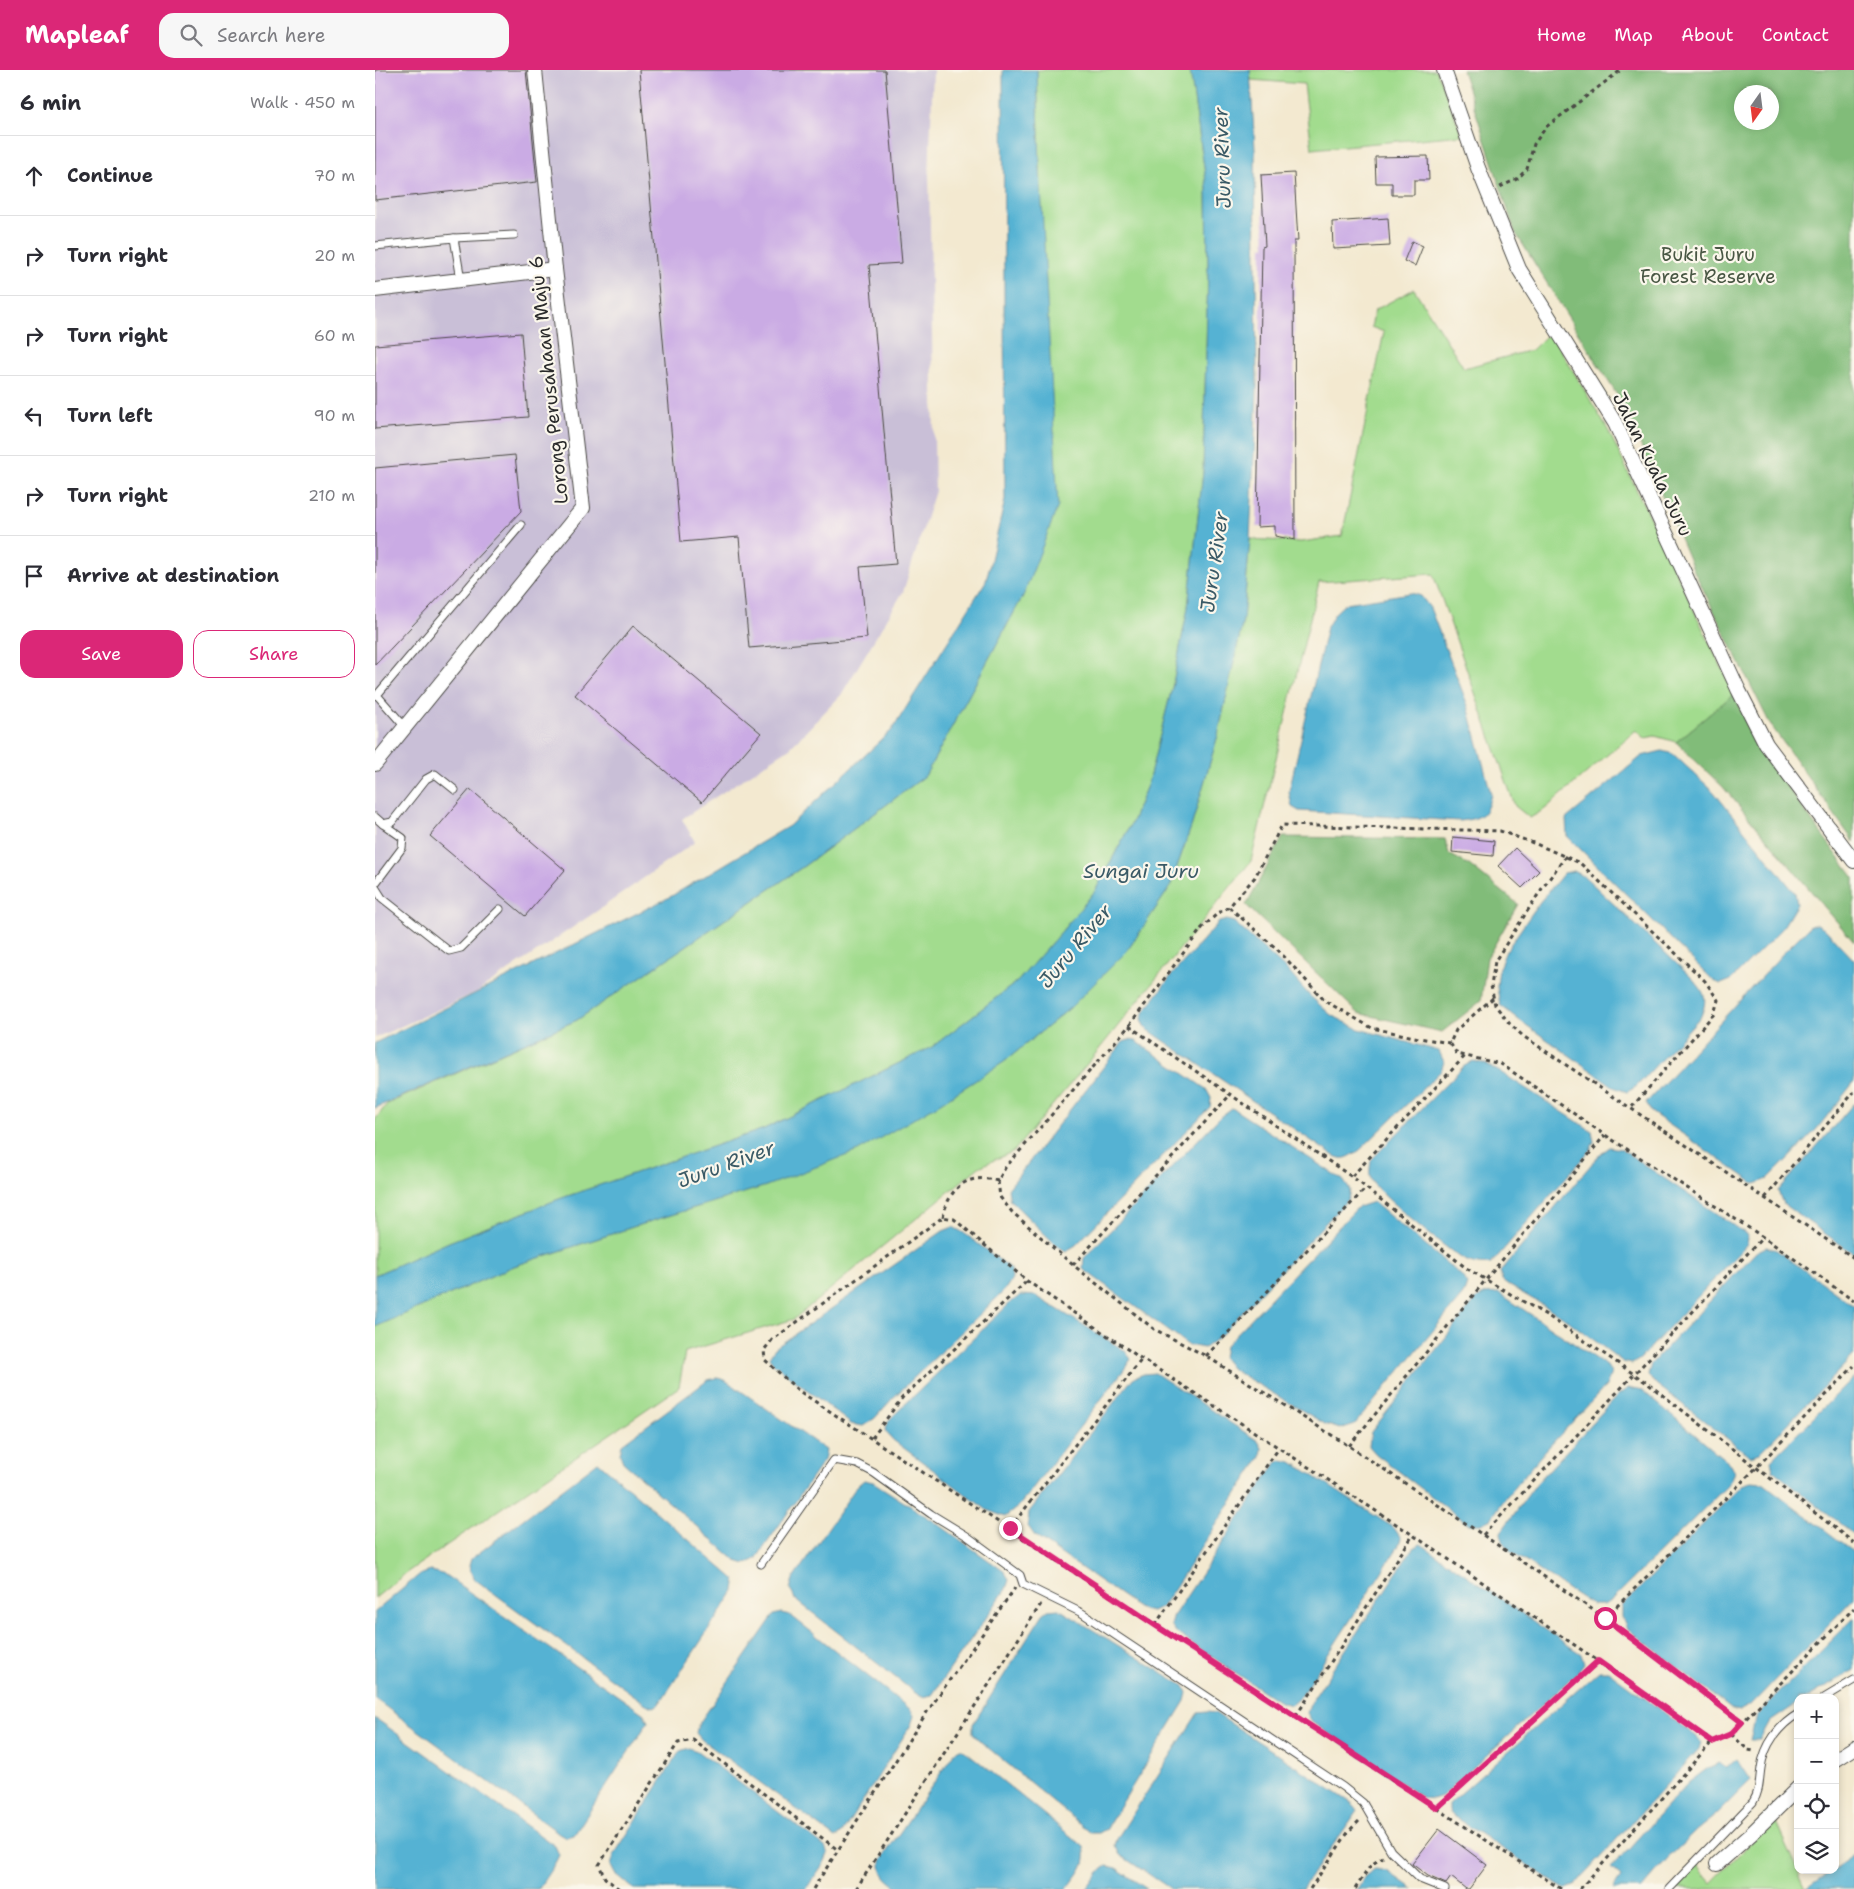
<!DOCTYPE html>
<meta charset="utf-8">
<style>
:root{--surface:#fff;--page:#f7f7f7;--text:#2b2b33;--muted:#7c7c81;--line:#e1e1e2;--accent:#db2777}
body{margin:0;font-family:"Shantell Sans",sans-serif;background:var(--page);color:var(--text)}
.controls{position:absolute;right:15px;bottom:15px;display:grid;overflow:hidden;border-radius:10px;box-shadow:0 2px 8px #0003}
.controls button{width:45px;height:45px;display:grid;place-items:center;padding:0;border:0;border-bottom:1px solid var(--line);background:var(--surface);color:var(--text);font:25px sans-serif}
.compass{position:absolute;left:1359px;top:15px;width:45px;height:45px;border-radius:50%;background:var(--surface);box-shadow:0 2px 8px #0003;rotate:194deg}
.stop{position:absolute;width:15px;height:15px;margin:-11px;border:4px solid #db2777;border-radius:50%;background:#fff}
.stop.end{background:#db2777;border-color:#fff;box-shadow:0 1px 5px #0008}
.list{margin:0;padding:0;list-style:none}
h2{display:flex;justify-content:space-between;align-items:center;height:65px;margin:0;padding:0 20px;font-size:21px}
h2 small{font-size:16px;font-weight:400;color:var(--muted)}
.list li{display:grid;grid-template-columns:32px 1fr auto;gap:15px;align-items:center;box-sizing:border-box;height:80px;padding:0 20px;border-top:1px solid var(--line)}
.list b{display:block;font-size:19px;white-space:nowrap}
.list em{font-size:16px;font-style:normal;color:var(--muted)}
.actions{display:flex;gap:10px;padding:15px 20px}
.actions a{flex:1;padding:11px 0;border:1px solid var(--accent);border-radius:15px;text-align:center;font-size:18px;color:var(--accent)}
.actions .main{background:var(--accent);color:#fff}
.icon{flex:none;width:28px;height:28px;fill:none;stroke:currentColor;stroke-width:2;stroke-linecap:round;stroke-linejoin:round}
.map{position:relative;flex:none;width:1479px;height:1819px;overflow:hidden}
header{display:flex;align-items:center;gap:30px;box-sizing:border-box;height:70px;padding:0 25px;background:var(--accent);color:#fff}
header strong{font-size:24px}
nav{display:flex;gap:28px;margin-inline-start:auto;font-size:18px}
.search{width:350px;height:45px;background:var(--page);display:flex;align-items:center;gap:12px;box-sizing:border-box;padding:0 18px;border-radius:15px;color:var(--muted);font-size:19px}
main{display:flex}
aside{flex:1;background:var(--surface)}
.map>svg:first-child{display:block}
.industrial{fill:#c9bfd7}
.green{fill:#a2dc8e;stroke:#66845c}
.forest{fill:#81bc79;stroke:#567452;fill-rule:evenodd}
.water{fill:#55b2d3;stroke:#406e7f}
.building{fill:#caabe4}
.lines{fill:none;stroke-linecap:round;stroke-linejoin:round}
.service-casing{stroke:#494844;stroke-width:9}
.minor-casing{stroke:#494844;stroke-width:16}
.path{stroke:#494844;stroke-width:3;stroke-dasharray:4 4;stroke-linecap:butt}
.service{stroke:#fff;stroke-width:7}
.minor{stroke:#fff;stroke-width:14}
.route{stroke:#db2777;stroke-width:6}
.labels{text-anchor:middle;stroke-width:4.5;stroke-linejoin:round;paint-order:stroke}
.park-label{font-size:19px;fill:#495744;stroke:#fbf7ec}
.street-label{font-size:19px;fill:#2b2b2b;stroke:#fbf7ec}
.water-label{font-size:20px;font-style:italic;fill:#3a5a66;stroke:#fbf7ec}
</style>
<header>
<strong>Mapleaf</strong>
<div class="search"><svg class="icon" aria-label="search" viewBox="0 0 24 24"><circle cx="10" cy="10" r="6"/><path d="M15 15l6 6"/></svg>Search here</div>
<nav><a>Home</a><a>Map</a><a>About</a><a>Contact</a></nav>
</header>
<main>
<aside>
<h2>6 min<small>Walk · 450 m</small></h2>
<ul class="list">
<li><svg class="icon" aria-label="ahead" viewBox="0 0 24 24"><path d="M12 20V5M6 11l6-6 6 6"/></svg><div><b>Continue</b></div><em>70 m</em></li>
<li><svg class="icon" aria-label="right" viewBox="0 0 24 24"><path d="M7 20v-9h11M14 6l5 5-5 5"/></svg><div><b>Turn right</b></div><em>20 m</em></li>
<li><svg class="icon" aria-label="right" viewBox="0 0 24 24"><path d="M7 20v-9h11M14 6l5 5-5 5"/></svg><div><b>Turn right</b></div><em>60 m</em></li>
<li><svg class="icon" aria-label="left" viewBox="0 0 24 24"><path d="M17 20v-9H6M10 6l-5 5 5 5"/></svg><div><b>Turn left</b></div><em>90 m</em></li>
<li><svg class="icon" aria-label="right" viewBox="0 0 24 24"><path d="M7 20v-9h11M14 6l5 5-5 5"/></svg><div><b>Turn right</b></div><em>210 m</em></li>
<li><svg class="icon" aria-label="arrive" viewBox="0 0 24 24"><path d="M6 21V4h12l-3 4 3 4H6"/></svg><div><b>Arrive at destination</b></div></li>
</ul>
<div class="actions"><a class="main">Save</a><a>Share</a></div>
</aside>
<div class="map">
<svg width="1479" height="1819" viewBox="0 0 1479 1819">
<rect width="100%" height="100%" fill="#fbf7ec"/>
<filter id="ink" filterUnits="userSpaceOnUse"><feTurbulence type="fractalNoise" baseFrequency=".02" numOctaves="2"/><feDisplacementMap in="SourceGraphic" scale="10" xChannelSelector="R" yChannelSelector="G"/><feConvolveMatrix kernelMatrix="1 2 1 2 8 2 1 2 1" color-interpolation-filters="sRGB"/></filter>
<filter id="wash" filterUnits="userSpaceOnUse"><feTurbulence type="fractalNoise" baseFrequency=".0096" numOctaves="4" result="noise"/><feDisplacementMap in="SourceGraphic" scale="20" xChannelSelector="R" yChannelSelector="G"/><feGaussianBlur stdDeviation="1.12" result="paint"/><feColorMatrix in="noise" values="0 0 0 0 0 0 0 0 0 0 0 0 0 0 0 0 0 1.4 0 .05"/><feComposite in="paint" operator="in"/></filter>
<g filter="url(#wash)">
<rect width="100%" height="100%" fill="#f3e9d0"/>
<path class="industrial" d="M 0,0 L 558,0 L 554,105 L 560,421 L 528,522 L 466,625 L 415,678 L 307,749 L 320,772 L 222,841 L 102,922 L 0,968 Z"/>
<g class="green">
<path d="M 662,0 L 815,0 L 832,118 L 833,199 L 828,402 L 813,537 L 797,618 L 773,713 L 757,752 L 720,821 L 687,861 L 643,911 L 557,977 L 389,1059 L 184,1129 L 74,1172 L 0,1205 L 0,1050 L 12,1034 L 202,950 L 429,796 L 550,706 L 649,524 L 665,98 Z"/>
<path d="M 875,0 L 1061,0 L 1087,65 L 937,79 L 929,14 L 876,10 Z"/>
<path d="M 1039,219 L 1089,298 L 1157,280 L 1175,262 L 1233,360 L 1359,624 L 1301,672 L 1280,666 L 1270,668 L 1261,660 L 1170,739 L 1155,748 L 1140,736 L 1058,504 L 944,512 L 876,791 L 717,988 L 639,1081 L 604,1097 L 419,1249 L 310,1282 L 304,1317 L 31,1503 L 0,1528 L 0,1257 L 139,1196 L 273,1152 L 391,1116 L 629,992 L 695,938 L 752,881 L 795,817 L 817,754 L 843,665 L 868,550 L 875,469 L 926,472 L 967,466 L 1009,262 L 996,257 L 1000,240 Z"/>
<path d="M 1399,1749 L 1431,1819 L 1299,1819 L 1320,1794 L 1336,1813 Z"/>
</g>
<g class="forest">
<path d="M 1087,0 L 1479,0 L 1479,772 L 1395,654 L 1319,501 L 1249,336 L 1140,162 ZM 1366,22 L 1396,22 L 1396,52 L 1366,52 Z"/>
<path d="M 1359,624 L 1385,680 L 1479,808 L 1479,872 L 1348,717 L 1301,672 Z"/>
<path d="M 908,767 L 1070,769 L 1074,784 L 1094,795 L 1143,834 L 1112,888 L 1106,931 L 1067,962 L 983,943 L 871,835 Z"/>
</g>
<g class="water">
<path d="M 628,0 L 662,0 L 665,98 L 683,436 L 649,524 L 550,706 L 429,796 L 202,950 L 0,1038 L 0,973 L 295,827 L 414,756 L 517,660 L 611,511 L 630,430 Z"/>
<path d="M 815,0 L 875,0 L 880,79 L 882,320 L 875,469 L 868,550 L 843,665 L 817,754 L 795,817 L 752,881 L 695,938 L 629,992 L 564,1034 L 483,1081 L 391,1116 L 273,1152 L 139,1196 L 0,1257 L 0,1205 L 74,1172 L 184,1129 L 389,1059 L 557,977 L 643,911 L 687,861 L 720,821 L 757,752 L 773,713 L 797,618 L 813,537 L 828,402 L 833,199 L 832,118 Z"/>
<path d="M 1036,523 L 1046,526 L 1055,538 L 1093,636 L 1116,724 C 1111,746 1107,748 1085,751 L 924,741 L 917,737 L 914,721 L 952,557 L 960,543 L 971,533 Z"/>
<path d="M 1287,681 L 1298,684 L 1338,721 L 1420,823 L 1422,834 L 1406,860 L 1356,910 L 1346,914 L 1339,911 L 1192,766 L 1191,749 L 1267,686 Z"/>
<path d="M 1199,801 L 1210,807 L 1318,909 C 1330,923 1333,928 1326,946 L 1262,1016 L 1252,1022 L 1241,1018 L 1144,950 L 1125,935 L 1122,917 L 1124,898 L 1131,881 L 1164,833 L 1189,803 Z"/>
<path d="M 852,850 L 859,852 L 912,900 L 935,926 L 956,945 L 984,959 L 1064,981 L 1069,992 L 1066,1001 L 985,1080 C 971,1089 968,1092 953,1082 L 769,957 L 767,948 L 770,941 L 796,906 L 844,852 Z"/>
<path d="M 1442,854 L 1449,858 L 1479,890 L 1479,1012 L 1441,1060 L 1393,1109 L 1380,1114 L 1276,1042 L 1271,1033 L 1411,880 L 1435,856 Z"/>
<path d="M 754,970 L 761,971 L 831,1019 L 836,1028 L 835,1037 L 701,1175 L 691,1181 L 682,1176 L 635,1130 L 633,1119 L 748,972 Z"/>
<path d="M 1098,991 L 1111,994 L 1130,1005 L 1217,1061 L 1219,1072 L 1215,1080 L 1116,1194 C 1105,1195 1099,1194 1090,1190 C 1077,1184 1003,1123 998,1113 C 993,1105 995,1099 996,1090 L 1088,997 Z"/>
<path d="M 1479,1033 L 1479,1184 L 1408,1134 L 1403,1121 Z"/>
<path d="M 857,1038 L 968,1110 L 975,1120 L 973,1129 L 843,1268 L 829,1278 L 813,1275 L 708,1199 L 709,1188 L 845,1047 Z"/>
<path d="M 1235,1077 L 1246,1079 L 1370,1163 L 1373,1168 L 1372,1174 L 1265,1289 L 1257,1294 L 1248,1292 L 1187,1246 L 1135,1216 L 1127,1210 L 1125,1202 L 1225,1084 Z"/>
<path d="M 998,1132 L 1087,1206 L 1092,1214 L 1088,1225 L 980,1354 L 965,1359 L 950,1354 L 857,1299 L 848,1288 L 850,1276 L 983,1137 Z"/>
<path d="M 578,1157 L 589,1163 L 636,1199 L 637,1209 L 629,1221 L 517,1329 L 500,1348 L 488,1356 L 476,1354 L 399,1294 L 394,1287 L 400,1278 L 568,1161 Z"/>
<path d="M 1391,1177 L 1400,1179 L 1479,1236 L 1479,1285 L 1385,1383 L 1375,1386 L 1281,1314 L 1273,1306 L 1276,1294 L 1381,1182 Z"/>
<path d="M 1124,1223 L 1232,1296 L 1236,1303 L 1231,1316 L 1169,1382 L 1131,1427 L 1116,1449 L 1106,1454 L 1093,1454 L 1001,1384 L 994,1376 L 996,1362 L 1101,1229 L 1111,1224 Z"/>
<path d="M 646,1225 L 661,1226 L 749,1280 L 756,1289 L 748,1301 L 644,1436 L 630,1447 L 612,1440 L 518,1370 L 510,1361 L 514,1350 L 635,1233 Z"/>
<path d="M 780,1303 L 883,1371 L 887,1378 L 886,1387 L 787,1537 L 777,1542 L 767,1540 L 660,1466 L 653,1456 L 654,1442 L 758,1308 L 769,1304 Z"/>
<path d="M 1479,1307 L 1479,1465 L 1405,1406 L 1398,1400 L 1396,1390 Z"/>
<path d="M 342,1308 L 350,1310 L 451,1380 L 449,1390 L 381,1489 L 371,1494 L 361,1491 L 248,1392 L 245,1384 L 247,1374 L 333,1310 Z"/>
<path d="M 1253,1318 L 1268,1321 L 1355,1394 L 1359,1402 L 1353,1415 L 1239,1528 L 1229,1535 L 1217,1535 L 1136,1482 L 1127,1471 L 1126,1462 L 1161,1414 L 1243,1325 Z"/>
<path d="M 906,1390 L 917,1392 L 1019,1458 L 1026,1468 L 1023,1477 L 926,1626 L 916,1635 L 903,1631 L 803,1564 L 796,1556 L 799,1545 L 901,1393 Z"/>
<path d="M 223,1392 L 359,1509 L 361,1514 L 360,1520 L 284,1634 L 279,1637 L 271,1634 L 98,1508 L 94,1496 L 96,1489 Z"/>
<path d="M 489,1410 L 498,1412 L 563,1454 L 630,1502 L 634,1510 L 631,1519 L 557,1625 L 547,1627 L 539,1622 L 420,1529 L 415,1519 L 418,1509 L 482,1416 Z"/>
<path d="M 1376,1412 L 1388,1413 L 1479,1482 L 1479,1528 L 1376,1635 L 1365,1641 L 1356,1639 L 1252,1558 L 1247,1547 L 1247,1536 L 1367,1415 Z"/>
<path d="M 1046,1474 L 1206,1584 L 1209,1594 L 1204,1601 L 1067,1726 L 1058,1729 L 1048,1728 L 938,1653 L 932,1643 L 936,1632 L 1038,1478 Z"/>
<path d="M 56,1501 L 70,1505 L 269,1644 L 273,1652 L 199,1765 L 191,1767 L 184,1763 L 0,1629 L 0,1542 L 44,1505 Z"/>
<path d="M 684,1539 L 809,1616 L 812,1623 L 810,1631 L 731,1759 L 724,1763 L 716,1763 L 605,1671 L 598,1663 L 598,1654 L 668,1544 L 673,1540 Z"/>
<path d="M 406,1543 L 415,1545 L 536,1640 L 539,1646 L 536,1655 L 467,1763 L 461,1768 L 327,1670 L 321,1663 L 323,1655 L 399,1545 Z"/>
<path d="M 1479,1548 L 1479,1600 L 1432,1628 L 1423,1628 L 1423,1633 L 1395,1652 L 1385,1670 L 1375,1670 L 1381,1646 Z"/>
<path d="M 1224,1601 L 1233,1601 L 1322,1667 L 1326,1672 L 1324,1679 L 1199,1816 L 1191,1819 L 1183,1815 L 1078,1746 L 1074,1741 L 1074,1734 Z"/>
<path d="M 832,1642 L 840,1643 L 978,1734 L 983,1740 L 927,1819 L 796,1819 L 745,1785 L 740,1775 L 743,1767 L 823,1643 Z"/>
<path d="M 0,1648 L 180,1776 L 184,1785 L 179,1795 L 163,1819 L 0,1819 Z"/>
<path d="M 314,1678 L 322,1681 L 450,1777 L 453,1784 L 449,1793 L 431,1819 L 259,1819 L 240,1804 L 236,1796 L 239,1785 L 305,1681 Z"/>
<path d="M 585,1679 L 593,1683 L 709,1777 C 714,1795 702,1805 692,1819 L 525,1819 C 513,1810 505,1806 506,1790 L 580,1682 Z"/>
<path d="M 1362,1689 L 1376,1710 L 1342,1744 L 1322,1760 L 1292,1789 L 1266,1819 L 1238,1819 L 1246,1807 L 1236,1798 L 1313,1713 L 1333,1698 L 1344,1693 L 1351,1698 Z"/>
<path d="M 1479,1785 L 1479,1819 L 1431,1819 L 1458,1800 L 1460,1800 L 1460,1798 Z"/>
<path d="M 732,1796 L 741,1798 L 772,1819 L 712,1819 L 724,1802 Z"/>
<path d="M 1000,1799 L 1012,1801 L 1038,1819 L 982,1819 L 990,1806 Z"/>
</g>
<g id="blocks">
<g class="building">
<path d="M 0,0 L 151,0 L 162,112 L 0,130 Z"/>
<path d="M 264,0 L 510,0 L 527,193 L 494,195 L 521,494 L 485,497 L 492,568 L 374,578 L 364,467 L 306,472 Z"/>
<path d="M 1053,86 L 1054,110 L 1039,110 L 1039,125 L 1017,125 L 1017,113 L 1001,113 L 1000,87 Z"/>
<path d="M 919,103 L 923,171 L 919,171 L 920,470 L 900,466 L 900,456 L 882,457 L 887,177 L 890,176 L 886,105 Z"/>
<path d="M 1013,148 L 1015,176 L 958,179 L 957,152 Z"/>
<path d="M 1037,171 L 1048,176 L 1040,196 L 1029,191 Z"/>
<path d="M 146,263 L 153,347 L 0,359 L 0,275 Z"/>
<path d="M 140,385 L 146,441 L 0,595 L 0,398 Z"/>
<path d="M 258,556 L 386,663 L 327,732 L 200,625 Z"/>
<path d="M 95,719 L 190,800 L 150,846 L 55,766 Z"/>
<path d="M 1078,767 L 1119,771 L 1118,786 L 1077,782 Z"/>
<path d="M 1140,778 L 1164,801 L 1147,818 L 1123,796 Z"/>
<path d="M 1064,1759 L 1112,1795 L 1094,1819 L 1091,1819 L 1076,1807 L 1071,1814 L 1053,1806 L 1037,1794 Z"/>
</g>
</g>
</g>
<g filter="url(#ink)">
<use href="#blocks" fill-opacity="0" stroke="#494844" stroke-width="1"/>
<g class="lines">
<defs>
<g id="service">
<path d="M 79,168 L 139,165"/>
<path d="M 0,176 L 79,168 L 86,210"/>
<path d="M 30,657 L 2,625 L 146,455"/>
<path d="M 0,747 L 8,754 L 17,752 L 51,709 L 60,704 L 80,720"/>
<path d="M 0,814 L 27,778 L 28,768 L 8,754"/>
<path d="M 0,817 L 7,828 L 74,881 L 86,878 L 125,839"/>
<path d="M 386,1494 L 459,1390 L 482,1394 L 499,1403 L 556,1444 L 592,1466 L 645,1505 L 648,1514 L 707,1543 L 968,1717 L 988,1733 L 1016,1781 L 1045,1809 L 1070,1819"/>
<path d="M 1449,1628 L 1479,1610"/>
<path d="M 1294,1819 L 1378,1732 C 1385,1721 1384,1711 1386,1698 C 1389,1675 1404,1655 1423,1644"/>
</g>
<g id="minor">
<path d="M 1069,0 L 1103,98 L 1144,199 L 1240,353 L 1363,619 L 1391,674 L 1479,791"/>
<path d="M 0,220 L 180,199"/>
<path d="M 0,694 L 208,438 L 180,199 L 160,0"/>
<path d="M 1460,1690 L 1479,1678"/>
<path d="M 1342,1794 L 1376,1764 L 1423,1718"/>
</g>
</defs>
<use href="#service" class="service-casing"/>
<use href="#minor" class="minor-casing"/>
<g class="path">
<path d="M 1125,117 L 1142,109 L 1152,99 L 1159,74 L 1171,57 L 1246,0"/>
<path d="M 1191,786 L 1166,820 L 1120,891 L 1116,916 L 1120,935 L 1134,953 L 1148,966 L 1479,1188"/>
<path d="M 854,837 L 843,843 L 827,858 L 754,956 L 630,1098 L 623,1111 L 625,1127 L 637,1142 L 698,1195 L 779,1259 L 831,1286 L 974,1376 L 1108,1465 L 1230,1548 L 1367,1652"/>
<path d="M 1118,928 L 1081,960 L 1075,973 L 1082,984 L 1126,994 L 1230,1065 L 1388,1167 L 1479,1231"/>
<path d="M 754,956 L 980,1109 L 1091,1198 L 1173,1246 L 1272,1313 L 1479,1473"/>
<path d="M 1075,973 L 1044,968 L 997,958 L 950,931 L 903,880 L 854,837 L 880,807 L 907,755 L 1125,761 L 1161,774 L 1205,793 L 1330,911 L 1343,930 L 1339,944 L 1256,1038"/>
<path d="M 977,1106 L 1090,986"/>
<path d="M 1390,1128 L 1479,1022"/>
<path d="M 568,1147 C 574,1118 592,1102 623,1111"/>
<path d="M 698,1195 L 855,1025"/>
<path d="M 831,1286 L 991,1118"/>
<path d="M 497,1368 L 527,1328 L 652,1211"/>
<path d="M 974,1376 L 1230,1065"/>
<path d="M 635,1458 L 767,1289"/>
<path d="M 1108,1465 L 1388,1167"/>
<path d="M 1230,1548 L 1381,1398 L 1479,1296"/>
<path d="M 780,1555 L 904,1378"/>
<path d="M 921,1646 L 1038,1465"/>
<path d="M 1356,1664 L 1373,1680 L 1379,1681"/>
<path d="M 1062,1738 L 1223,1591"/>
<path d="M 244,1819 L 230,1808 L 224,1795 L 303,1673 L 318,1670 L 463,1780"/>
<path d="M 438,1819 L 552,1642 L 640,1518"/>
<path d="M 481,1819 L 666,1534"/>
<path d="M 935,1819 L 974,1761 L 986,1749"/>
<path d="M 980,1819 L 996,1795 L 1008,1787"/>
<path d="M 1186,1819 L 780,1555 L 424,1321 L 390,1290 L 389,1280 L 397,1270 L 568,1147 L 579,1149 L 652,1211 L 767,1289 L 1038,1465 L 1223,1591 L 1337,1672"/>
<path d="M 1205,1819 L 1337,1672 L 1356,1664 L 1479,1538"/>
</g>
<use href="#service" class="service"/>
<use href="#minor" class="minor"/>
</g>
</g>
<g class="lines" filter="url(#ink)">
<path class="route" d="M 635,1458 L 780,1555 L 1062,1738 L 1223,1591 L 1337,1672 L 1356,1664 L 1367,1652 L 1230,1548"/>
</g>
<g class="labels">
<g class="park-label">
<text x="1333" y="191">Bukit Juru<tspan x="1333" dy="22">Forest Reserve</tspan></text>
</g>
<g class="street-label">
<text transform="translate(173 310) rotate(-96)" y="7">Lorong Perusahaan Maju 6</text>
<text transform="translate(1278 394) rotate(64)" y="7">Jalan Kuala Juru</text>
</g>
<g class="water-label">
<text transform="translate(847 88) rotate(-92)" y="7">Juru River</text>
<text transform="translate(839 492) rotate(-82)" y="7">Juru River</text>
<text x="766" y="808">Sungai Juru</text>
<text transform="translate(700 876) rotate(-50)" y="7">Juru River</text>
<text transform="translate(351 1094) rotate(-20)" y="7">Juru River</text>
</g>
</g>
</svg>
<div class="controls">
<button>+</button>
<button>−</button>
<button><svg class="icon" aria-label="locate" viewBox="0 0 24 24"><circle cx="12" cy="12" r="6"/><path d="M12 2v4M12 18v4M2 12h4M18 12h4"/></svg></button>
<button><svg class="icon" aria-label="layers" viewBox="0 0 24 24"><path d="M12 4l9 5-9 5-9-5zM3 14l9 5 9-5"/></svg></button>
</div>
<svg class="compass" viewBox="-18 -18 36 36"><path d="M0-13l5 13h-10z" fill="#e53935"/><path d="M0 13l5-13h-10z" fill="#7c7c81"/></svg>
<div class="stop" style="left:1230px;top:1548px"></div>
<div class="stop end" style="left:635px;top:1458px"></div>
</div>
</main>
